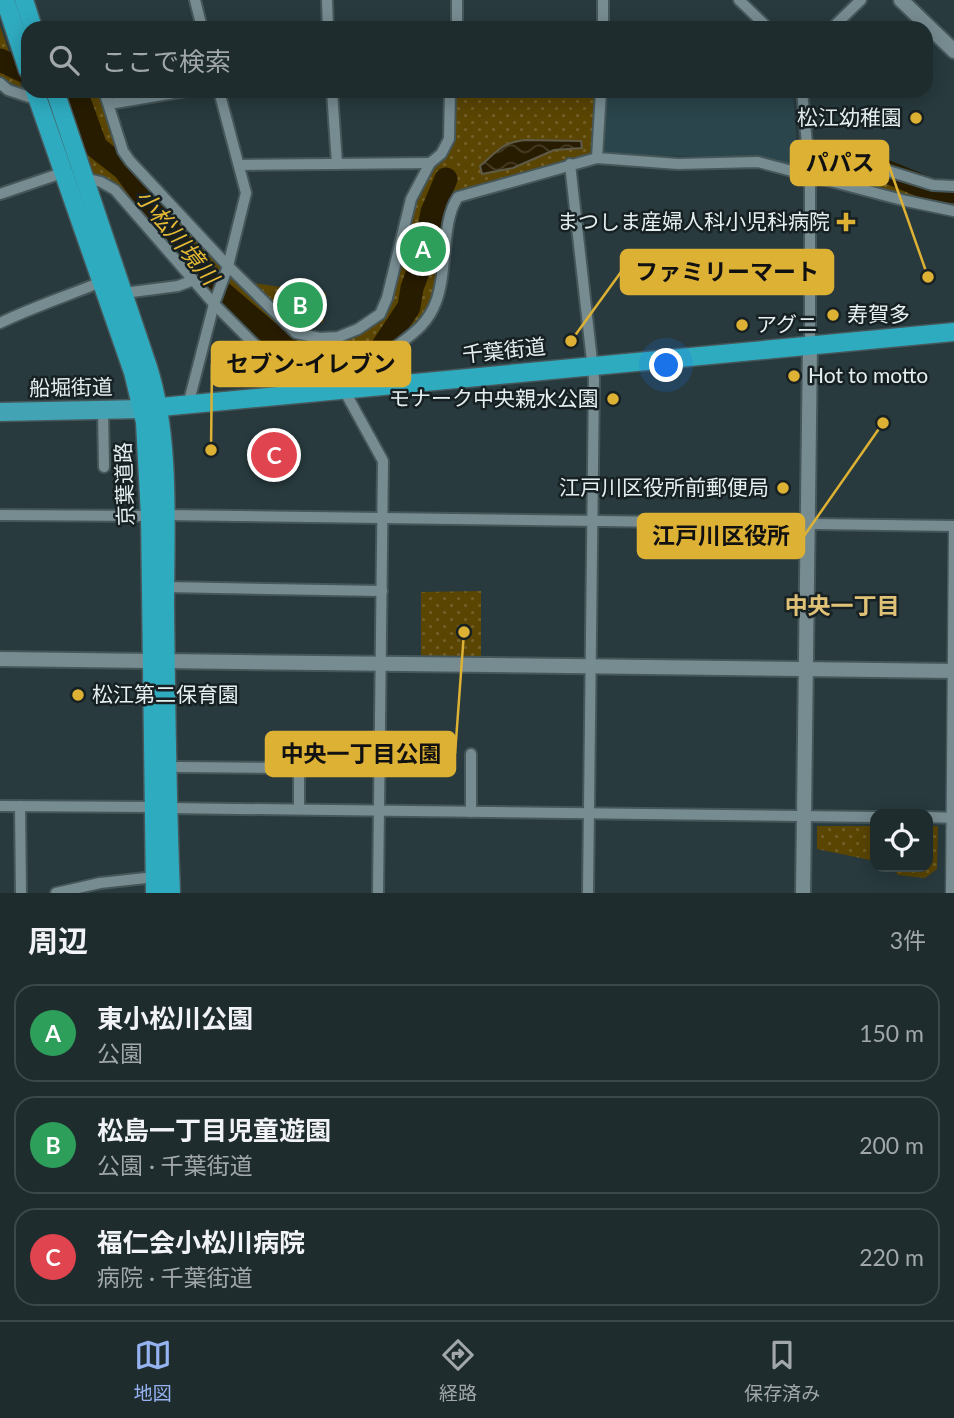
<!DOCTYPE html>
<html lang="ja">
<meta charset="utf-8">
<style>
:root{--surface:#1e2c2e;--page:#2b383a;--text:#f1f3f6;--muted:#a1a7aa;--line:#3c484a;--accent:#95b2f1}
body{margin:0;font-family:Lato,"Noto Sans JP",sans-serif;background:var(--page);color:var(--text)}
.controls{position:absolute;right:21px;bottom:21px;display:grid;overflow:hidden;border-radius:14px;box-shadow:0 4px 18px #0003}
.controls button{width:63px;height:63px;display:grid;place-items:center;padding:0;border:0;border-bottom:2px solid var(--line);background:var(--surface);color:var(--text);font:35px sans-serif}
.you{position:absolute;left:667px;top:366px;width:24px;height:24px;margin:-18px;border:5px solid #fff;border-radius:50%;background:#1a73e8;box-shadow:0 0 0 10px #1a73e833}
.badge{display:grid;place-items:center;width:46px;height:46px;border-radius:50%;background:var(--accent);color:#fff;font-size:23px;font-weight:700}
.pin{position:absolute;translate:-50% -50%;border:4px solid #fff;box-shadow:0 2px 7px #0006}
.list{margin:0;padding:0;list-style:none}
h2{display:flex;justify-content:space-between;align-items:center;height:91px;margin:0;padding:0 28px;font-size:30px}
h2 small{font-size:23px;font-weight:400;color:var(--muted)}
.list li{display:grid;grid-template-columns:46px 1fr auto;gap:21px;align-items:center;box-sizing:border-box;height:98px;margin:0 14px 14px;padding:0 14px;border:2px solid var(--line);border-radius:21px}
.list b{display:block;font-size:26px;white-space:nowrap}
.list p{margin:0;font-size:23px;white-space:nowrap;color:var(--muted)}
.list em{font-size:23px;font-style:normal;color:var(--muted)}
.icon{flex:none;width:38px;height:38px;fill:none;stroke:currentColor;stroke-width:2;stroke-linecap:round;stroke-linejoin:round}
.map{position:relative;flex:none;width:954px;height:893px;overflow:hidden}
.search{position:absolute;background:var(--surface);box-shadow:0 4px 18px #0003;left:21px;right:21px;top:21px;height:77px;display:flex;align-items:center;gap:18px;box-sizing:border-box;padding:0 24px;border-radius:21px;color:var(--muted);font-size:26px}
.sheet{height:427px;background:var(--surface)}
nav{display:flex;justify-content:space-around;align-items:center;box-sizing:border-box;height:98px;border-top:2px solid var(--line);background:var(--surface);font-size:19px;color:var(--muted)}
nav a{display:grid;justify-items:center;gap:4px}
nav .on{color:var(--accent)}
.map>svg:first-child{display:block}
.built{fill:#2a454b}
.park{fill:url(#park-dots)}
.water{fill:url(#water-waves);stroke:#605b48;stroke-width:2}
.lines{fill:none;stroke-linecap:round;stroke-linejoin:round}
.river{stroke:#271c00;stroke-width:23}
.pedestrian-casing{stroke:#46575a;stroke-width:11}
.minor-casing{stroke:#46575a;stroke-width:14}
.tertiary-casing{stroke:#46575a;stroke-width:18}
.primary-casing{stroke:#46575a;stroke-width:21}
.trunk-casing{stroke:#46575a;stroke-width:21}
.pedestrian{stroke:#778c91;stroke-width:8}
.minor{stroke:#778c91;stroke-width:10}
.tertiary{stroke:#778c91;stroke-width:14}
.primary{stroke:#41a3b4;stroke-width:18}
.trunk{stroke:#2fabc0;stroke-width:18}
.poi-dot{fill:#ddb133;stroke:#172022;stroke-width:2.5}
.labels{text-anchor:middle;stroke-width:5;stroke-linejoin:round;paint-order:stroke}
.poi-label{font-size:21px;fill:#e4eff1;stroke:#172022;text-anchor:end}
.street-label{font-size:21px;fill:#e4eff1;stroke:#172022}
.water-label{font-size:23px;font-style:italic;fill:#e7ba34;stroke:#172022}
.neighbourhood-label{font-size:23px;font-weight:bold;fill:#dfc277;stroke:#172022}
.leader{fill:none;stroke:#ddb133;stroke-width:2.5}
.callout-dot{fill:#ddb133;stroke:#172022;stroke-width:2.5}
.callout{fill:#ddb133;stroke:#ddb133;stroke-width:2.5}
.callout-label{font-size:23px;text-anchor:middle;font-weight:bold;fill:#111}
</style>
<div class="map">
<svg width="954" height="893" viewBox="0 0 954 893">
<defs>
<pattern id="park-dots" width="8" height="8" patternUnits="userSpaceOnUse" patternTransform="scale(1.75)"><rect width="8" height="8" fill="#5a4503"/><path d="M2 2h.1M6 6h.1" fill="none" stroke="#726028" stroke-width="1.8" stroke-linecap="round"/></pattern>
<pattern id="water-waves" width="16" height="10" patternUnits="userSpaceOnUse" patternTransform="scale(1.75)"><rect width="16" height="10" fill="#271c00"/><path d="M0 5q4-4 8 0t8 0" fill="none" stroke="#463d26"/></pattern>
</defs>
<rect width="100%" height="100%" fill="#283a3e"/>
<path class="built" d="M 607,91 L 793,91 L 798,167 L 759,157 L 603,155 Z"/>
<g class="park">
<path d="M 0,26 L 22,88 L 0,78 Z"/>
<path d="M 55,91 L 104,91 L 123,151 L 296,333 L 338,337 L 380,314 L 411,199 L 449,139 L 450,91 L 601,91 L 597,158 L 458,197 L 445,264 L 422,328 L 377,364 L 367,388 L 313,393 L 268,358 L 115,190 L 84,178 Z"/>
<path d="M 809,149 L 954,189 L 954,209 L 813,173 Z"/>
<path d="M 253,283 L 326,293 L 323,323 L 287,318 Z"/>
<path d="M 481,591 L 481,660 L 421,659 L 421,592 Z"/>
<path d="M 817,826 L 875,826 L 875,861 L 817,849 Z"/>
<path d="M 928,826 L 938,826 L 937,869 L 925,878 L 898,875 L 892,867 L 928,867 Z"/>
</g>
<path class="water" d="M 525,140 L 581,141 L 582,148 L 554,150 L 513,168 L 482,174 L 480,166 C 497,152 500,143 525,140 Z"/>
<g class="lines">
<g class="river">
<path d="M 0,60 L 28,73"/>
<path d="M 62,91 L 79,100 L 96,147 L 124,169 L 204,277 L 267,331 L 306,362 L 338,364 L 377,355 L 409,307 L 412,288 L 424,255 L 432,212 L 446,179"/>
<path d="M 827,157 L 862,168 L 880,169 L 932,190 L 954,192"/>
</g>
<defs>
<path id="pedestrian" d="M 950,893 L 953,526"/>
<g id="minor">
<path d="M 195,0 L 202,28"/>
<path d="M 327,0 L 328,28"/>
<path d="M 457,0 L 457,28"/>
<path d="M 603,0 L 603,28"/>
<path d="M 739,0 L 768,28"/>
<path d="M 832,28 L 861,0"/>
<path d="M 0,83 L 8,90 L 38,100"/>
<path d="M 104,91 L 123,151 L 130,161 L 228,266 L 296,333 L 320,338 L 338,337 L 358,329 L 380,314 L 387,298 L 411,199 L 430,163 L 441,154 L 449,139 L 450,91"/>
<path d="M 332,91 L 337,164"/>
<path d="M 802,91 L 810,176 L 810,345"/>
<path d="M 109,104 L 186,91"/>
<path d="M 806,145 L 933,185 L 954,186"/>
<path d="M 597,158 L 601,91"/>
<path d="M 570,164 L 594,379 L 588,893"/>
<path d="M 239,165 L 430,163"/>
<path d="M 84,178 L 101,182 L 115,190 L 214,304 L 268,358 L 297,376 L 313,393"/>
<path d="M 0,194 L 62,173"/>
<path d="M 124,293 L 178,286 L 194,280"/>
<path d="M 0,323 C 33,307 67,296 101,282"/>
<path d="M 367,388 C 370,380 373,370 378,363 C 398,340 424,334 436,302 C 448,271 441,221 458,197 L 597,158 L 678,164 L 758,162 L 906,201 L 954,211"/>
<path d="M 344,390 L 383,461 L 378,893"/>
<path d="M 188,405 L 214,304 L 228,266 L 246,193 L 219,91"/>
<path d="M 103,410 L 104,467"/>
<path d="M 0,515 L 150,516"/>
<path d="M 165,515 L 954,526"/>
<path d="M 165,587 L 382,591"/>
<path d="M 178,767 L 299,768 L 299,809"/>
<path d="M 0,806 L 154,807"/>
<path d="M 20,806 L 21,893"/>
<path d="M 167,808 L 875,817"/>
<path d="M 471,812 L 471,754"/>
<path d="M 928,817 L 954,818"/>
<path d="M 56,893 L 100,883 L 155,877"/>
</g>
<g id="tertiary">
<path d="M 901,0 L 954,51"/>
<path d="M 0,659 L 152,661"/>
<path d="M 165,661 L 954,671"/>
<path d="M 803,893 L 810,345"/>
</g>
<path id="primary" d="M 0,412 L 143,409"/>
<g id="trunk">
<path d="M 5,0 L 28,70"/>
<path d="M 24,0 L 33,28"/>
<path d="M 35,91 L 133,372 L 145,422 L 150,516 L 155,893"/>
<path d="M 55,91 L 148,367 C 171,439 165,529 165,605 C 166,701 167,797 171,893"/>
<path d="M 150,408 L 954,332"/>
</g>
</defs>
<use href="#pedestrian" class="pedestrian-casing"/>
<use href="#minor" class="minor-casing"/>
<use href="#tertiary" class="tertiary-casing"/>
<use href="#primary" class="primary-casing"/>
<use href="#trunk" class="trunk-casing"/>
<use href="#pedestrian" class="pedestrian"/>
<use href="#minor" class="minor"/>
<use href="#tertiary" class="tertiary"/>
<use href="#primary" class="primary"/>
<use href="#trunk" class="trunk"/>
</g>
<g class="poi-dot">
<circle cx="916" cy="118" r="7"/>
<path d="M842.5 211.5h7v7h7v7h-7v7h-7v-7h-7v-7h7z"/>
<circle cx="833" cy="315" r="7"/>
<circle cx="742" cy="325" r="7"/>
<circle cx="794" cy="376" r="7"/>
<circle cx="613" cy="399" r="7"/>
<circle cx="783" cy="488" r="7"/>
<circle cx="78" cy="695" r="7"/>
</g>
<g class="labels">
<g class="poi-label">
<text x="902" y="125">松江幼稚園</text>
<text x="830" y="229">まつしま産婦人科小児科病院</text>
<text x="847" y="322" text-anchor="start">寿賀多</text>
<text x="756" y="332" text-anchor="start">アグニ</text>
<text x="808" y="383" text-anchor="start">Hot to motto</text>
<text x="599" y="406">モナーク中央親水公園</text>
<text x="769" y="495">江戸川区役所前郵便局</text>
<text x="92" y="702" text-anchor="start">松江第二保育園</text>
</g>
<g class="street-label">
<text transform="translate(504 351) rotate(-6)" y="7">千葉街道</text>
<text transform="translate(71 388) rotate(-1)" y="7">船堀街道</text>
<text transform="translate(125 484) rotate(-92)" y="7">京葉道路</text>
</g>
<g class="water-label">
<text transform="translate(177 237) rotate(51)" y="8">小松川境川</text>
</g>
<g class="neighbourhood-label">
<text x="842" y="614">中央一丁目</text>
</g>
</g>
<path class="leader" d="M928 277L888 163M571 341L621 272M211 450L212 364M883 423L804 536M464 632L455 754"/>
<g class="callout-dot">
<circle cx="928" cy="277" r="7"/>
<circle cx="571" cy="341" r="7"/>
<circle cx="211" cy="450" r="7"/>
<circle cx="883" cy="423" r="7"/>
<circle cx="464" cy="632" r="7"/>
</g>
<g class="callout">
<rect x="791" y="141" width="97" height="44" rx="7"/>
<rect x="621" y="250" width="212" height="44" rx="7"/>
<rect x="212" y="342" width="198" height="44" rx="7"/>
<rect x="638" y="514" width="166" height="44" rx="7"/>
<rect x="266" y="732" width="189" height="44" rx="7"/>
</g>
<g class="callout-label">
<text x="840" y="171">パパス</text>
<text x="727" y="280">ファミリーマート</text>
<text x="311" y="372">セブン-イレブン</text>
<text x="721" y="544">江戸川区役所</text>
<text x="361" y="762">中央一丁目公園</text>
</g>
</svg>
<div class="controls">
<button><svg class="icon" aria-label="locate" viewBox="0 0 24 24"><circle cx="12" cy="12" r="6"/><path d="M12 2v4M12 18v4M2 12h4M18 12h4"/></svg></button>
</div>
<div class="you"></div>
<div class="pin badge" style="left:423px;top:249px;background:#2e9e5b">A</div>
<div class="pin badge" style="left:300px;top:305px;background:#2e9e5b">B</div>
<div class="pin badge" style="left:274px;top:455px;background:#e0444e">C</div>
<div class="search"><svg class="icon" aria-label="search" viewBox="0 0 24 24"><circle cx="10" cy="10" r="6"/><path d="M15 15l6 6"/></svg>ここで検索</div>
</div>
<section class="sheet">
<h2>周辺<small>3件</small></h2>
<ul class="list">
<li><span class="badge" style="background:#2e9e5b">A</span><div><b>東小松川公園</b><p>公園</p></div><em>150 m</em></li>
<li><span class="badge" style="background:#2e9e5b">B</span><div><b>松島一丁目児童遊園</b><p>公園 · 千葉街道</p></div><em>200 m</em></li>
<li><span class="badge" style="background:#e0444e">C</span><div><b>福仁会小松川病院</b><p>病院 · 千葉街道</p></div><em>220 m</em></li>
</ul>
</section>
<nav>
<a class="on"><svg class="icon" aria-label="map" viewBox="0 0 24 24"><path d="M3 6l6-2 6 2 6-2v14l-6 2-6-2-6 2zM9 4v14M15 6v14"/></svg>地図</a>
<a><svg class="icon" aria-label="directions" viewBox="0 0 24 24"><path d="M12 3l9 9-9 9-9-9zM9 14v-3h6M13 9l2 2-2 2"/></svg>経路</a>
<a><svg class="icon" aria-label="saved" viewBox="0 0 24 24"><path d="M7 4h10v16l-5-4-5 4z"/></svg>保存済み</a>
</nav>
